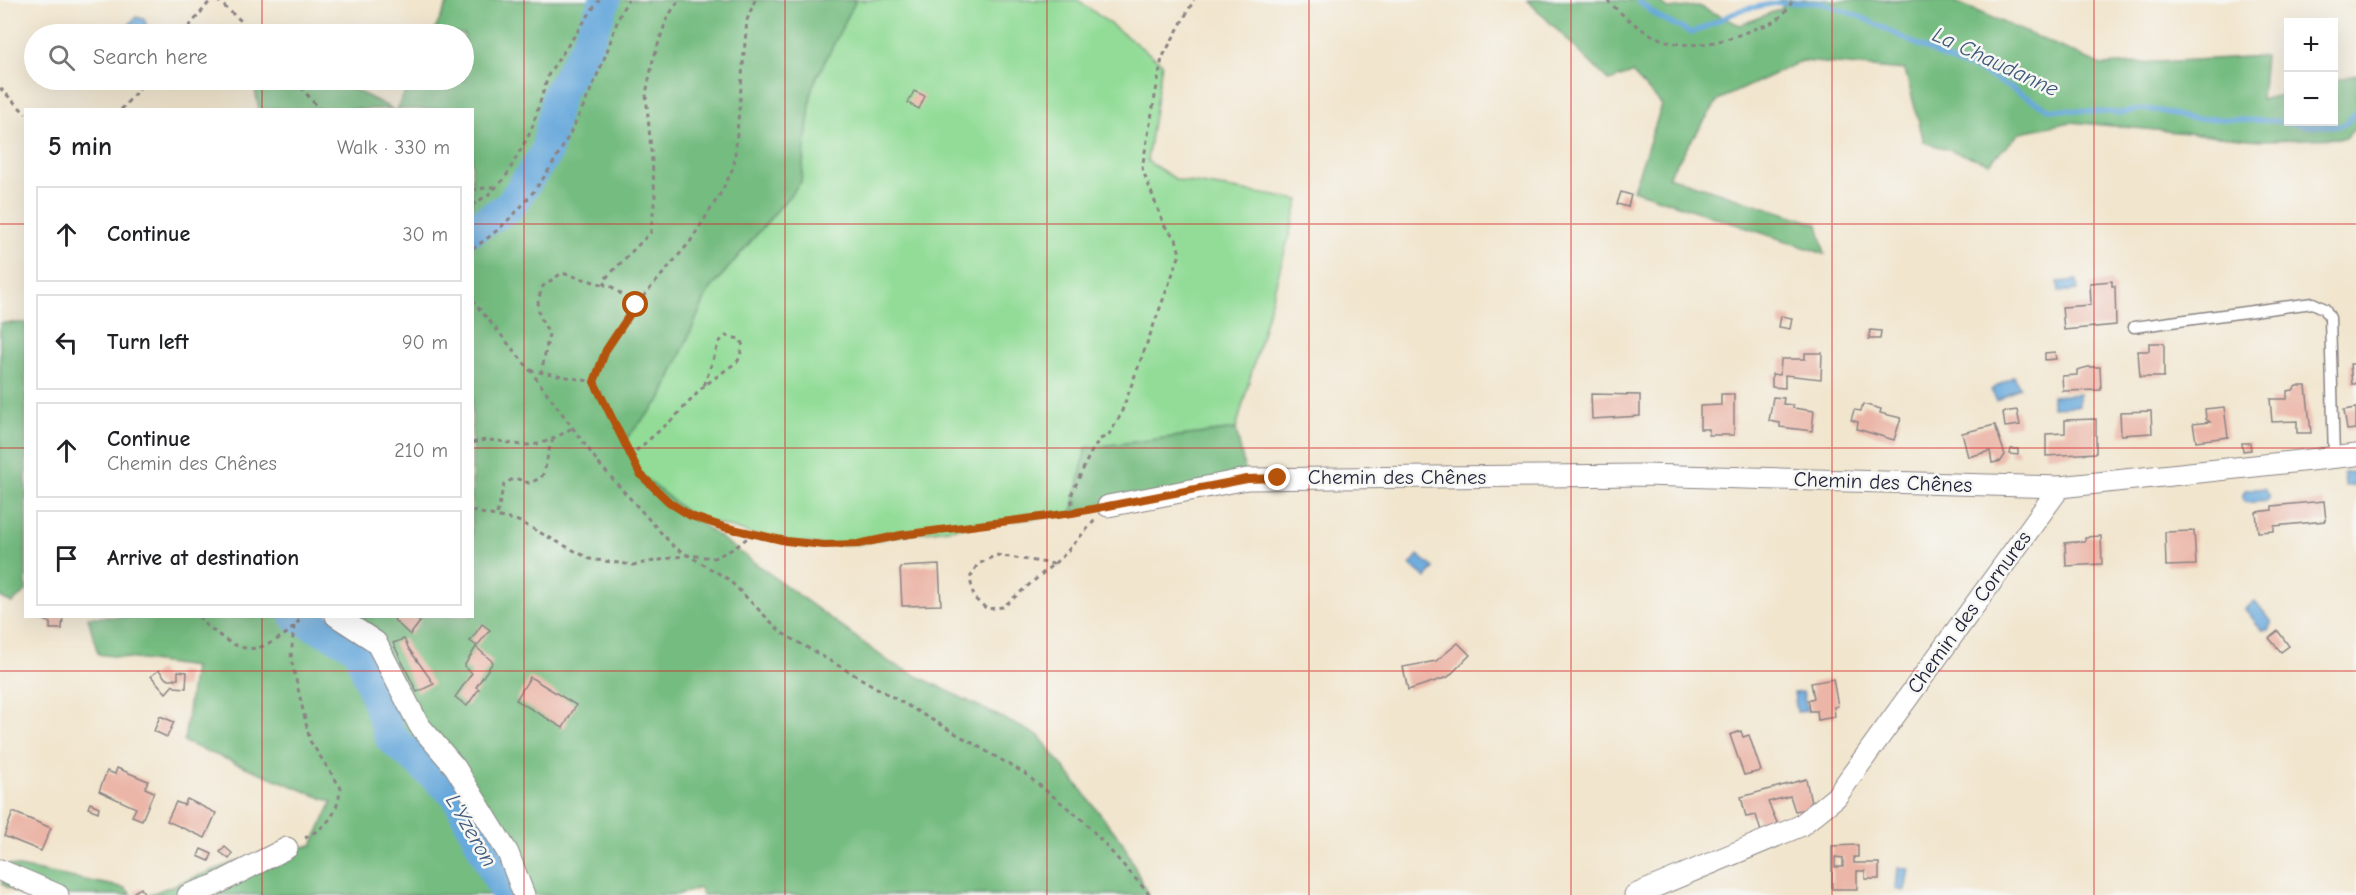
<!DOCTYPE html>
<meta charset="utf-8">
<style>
:root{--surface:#fff;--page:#f2f2f2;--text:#202124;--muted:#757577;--line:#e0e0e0}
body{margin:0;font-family:"Comic Neue",sans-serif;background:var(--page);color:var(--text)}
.controls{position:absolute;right:18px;top:18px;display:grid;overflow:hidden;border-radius:0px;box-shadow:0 6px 24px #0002}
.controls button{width:54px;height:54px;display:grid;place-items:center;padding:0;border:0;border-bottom:2px solid var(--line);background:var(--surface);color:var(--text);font:30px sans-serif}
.stop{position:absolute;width:18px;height:18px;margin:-14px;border:4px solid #b45309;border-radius:50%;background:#fff}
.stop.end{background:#b45309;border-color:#fff;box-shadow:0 2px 6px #0008}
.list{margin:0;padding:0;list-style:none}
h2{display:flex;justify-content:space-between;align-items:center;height:78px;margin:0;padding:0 24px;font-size:26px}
h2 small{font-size:20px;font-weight:400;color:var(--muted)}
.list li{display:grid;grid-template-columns:39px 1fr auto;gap:18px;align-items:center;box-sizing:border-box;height:96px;margin:0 12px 12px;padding:0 12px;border:2px solid var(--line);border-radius:0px}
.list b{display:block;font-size:22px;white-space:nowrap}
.list p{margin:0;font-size:20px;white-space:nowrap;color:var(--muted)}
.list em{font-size:20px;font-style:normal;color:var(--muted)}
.icon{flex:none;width:33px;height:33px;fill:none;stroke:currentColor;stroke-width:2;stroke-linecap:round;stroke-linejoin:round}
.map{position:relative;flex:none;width:2356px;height:895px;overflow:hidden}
.search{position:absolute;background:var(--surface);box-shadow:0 6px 24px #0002;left:24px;top:24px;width:450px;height:66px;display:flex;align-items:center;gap:15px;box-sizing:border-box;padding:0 21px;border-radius:33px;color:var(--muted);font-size:22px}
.panel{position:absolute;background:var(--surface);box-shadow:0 6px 24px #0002;left:24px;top:108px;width:450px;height:510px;border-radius:0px}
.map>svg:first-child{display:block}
.green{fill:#92dc97;stroke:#5a7f69;stroke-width:1.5}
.forest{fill:#75bc80;stroke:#4c6f5e;stroke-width:1.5}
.water{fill:#68a9dc;stroke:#45668c;stroke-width:1.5}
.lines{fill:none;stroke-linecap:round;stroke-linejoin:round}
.stream{stroke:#68a9dc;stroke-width:5}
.river{stroke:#68a9dc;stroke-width:32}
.building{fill:#ebb5a7;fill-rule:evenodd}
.lane-casing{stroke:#8a8484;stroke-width:13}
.street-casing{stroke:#8a8484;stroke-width:23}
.path{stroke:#8a8484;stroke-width:3;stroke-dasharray:4.5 4.5;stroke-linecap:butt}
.lane{stroke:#fff;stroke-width:10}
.street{stroke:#fff;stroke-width:21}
.route{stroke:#b45309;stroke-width:8}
.grid{fill:none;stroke:#d62828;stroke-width:1.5;stroke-opacity:0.55}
.labels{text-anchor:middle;stroke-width:5;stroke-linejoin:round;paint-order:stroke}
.street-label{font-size:21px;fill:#22223b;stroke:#f6f6f2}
.water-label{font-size:22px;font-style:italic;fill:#3e587b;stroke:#f6f6f2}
</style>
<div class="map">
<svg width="2356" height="895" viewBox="0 0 2356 895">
<rect width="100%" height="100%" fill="#f6f6f2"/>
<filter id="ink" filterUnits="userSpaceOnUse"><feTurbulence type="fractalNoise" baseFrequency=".0167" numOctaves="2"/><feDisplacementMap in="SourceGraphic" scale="12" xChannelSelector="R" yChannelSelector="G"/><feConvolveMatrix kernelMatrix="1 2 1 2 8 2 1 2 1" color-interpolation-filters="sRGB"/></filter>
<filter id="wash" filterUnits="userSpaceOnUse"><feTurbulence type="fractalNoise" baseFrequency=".008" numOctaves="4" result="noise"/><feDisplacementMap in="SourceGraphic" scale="24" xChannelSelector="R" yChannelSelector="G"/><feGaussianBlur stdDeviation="1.35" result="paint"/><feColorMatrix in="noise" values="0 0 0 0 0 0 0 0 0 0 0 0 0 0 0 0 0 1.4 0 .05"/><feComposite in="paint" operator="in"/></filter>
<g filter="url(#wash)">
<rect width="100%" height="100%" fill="#f1e5cd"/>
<path class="green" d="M 856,0 L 1078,0 L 1162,63 L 1147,161 L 1177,180 L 1299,200 L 1236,429 L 1086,448 L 1072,513 L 901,535 L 858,544 L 824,545 L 786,541 L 752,534 L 691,516 L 640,474 L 624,440 L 661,399 L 708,292 L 801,182 L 812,87 Z"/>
<g class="forest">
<path d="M 449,0 L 856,0 L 812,87 L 801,182 L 708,292 L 661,399 L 624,441 L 640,474 L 691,516 L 891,663 L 1039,736 L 1123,843 L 1148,895 L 702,895 L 700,888 L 676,895 L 148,895 L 238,861 L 312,845 L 332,802 L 184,742 L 194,667 L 98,654 L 88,617 L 472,616 L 472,110 L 397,109 L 411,80 L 464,80 L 464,34 L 433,34 Z"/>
<path d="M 1527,0 L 1658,0 L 1668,9 L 1698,6 L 1740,25 L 1783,8 L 1780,0 L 1951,0 L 2102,65 L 2265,56 L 2261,100 L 2288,93 L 2288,122 L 2334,122 L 2334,81 L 2356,74 L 2356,127 L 2346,138 L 2261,140 L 2071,122 L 2021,132 L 1989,163 L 1924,142 L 1905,70 L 1802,61 L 1718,100 L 1668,176 L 1818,224 L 1825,254 L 1633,190 L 1662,105 L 1632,73 L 1609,81 Z"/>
<path d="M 253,80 L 335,80 L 393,109 L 259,109 Z"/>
<path d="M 0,323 L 26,323 L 26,591 L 12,603 L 0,597 Z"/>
<path d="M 1236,429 L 1247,479 L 1072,513 L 1086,448 Z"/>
<path d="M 9,865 L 125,888 L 132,895 L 20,895 L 2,884 Z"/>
</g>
<g class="water">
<path d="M 136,17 L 144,19 L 147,26 L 142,34 L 134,34 L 127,27 Z"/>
<path d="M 2077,280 L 2078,290 L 2059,292 L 2058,282 Z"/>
<path d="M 2014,376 L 2020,387 L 1997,401 L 1991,390 Z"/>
<path d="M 2079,394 L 2079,406 L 2052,407 L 2052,396 Z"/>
<path d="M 2356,472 L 2356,485 L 2345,486 L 2344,473 Z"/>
<path d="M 2265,488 L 2270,497 L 2267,501 L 2247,503 L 2243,499 L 2243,494 L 2246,490 Z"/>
<path d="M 1418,555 L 1434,568 L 1426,578 L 1410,565 Z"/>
<path d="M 2255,601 L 2272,622 L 2268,630 L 2262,630 L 2245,609 Z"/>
<path d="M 1803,692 L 1807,711 L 1797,712 L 1794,693 Z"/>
<path d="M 1898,868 L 1909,869 L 1905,891 L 1896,889 Z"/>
</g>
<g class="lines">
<path class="stream" d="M 1637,0 L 1660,18 L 1692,33 L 1741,10 L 1776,3 L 1822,3 L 1861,17 L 1957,64 L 1976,69 L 2049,109 L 2121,113 L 2143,109 L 2161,111 L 2187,118 L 2277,121 L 2306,126 L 2339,126 L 2347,123 L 2356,111"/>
<g class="river">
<path d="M 472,229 L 509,207 L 546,153 L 558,94 L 586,46 L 605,0"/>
<path d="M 296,616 L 358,647 L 391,738 L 457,795 L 507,895"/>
</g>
</g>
<g id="blocks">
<g class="building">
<path d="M 914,91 L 925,96 L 919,109 L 908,103 Z"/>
<path d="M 1621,192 L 1631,195 L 1628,207 L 1617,204 Z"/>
<path d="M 2112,281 L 2112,286 L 2115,286 L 2116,325 L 2064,330 L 2062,307 L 2091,305 L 2090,283 Z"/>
<path d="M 1781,316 L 1792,318 L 1790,329 L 1779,327 Z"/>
<path d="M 1870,330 L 1881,331 L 1880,339 L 1869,339 Z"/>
<path d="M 2149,343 L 2164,343 L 2164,377 L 2140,377 L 2138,351 L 2149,351 Z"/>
<path d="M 2055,352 L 2056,359 L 2045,360 L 2045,353 Z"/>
<path d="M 1805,353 L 1822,353 L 1821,379 L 1785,375 L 1785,388 L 1772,387 L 1772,374 L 1780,375 L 1781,359 L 1805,359 Z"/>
<path d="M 2350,364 L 2356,364 L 2356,384 L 2352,384 Z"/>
<path d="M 2088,367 L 2100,367 L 2101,390 L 2063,391 L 2062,376 L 2077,375 L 2077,370 Z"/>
<path d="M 2296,386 L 2306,386 L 2311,433 L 2297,433 L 2297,421 L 2272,422 L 2270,399 L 2287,399 L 2287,391 L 2293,390 Z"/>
<path d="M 1591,394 L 1640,395 L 1640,416 L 1592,419 Z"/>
<path d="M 1721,394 L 1734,394 L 1734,435 L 1709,435 L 1709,429 L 1700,429 L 1700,406 L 1721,405 Z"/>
<path d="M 1773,397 L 1784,398 L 1783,404 L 1793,405 L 1793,408 L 1814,411 L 1812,431 L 1780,427 L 1780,423 L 1769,421 Z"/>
<path d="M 1863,404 L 1881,409 L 1880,413 L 1901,418 L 1894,440 L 1857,429 L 1858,422 L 1851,420 L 1854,410 L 1861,411 Z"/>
<path d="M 2224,407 L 2228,437 L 2196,441 L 2193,424 L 2210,422 L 2206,419 L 2205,409 Z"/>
<path d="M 2356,408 L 2356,429 L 2347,430 L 2344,410 Z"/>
<path d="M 2017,410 L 2020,425 L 2005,427 L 2003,412 Z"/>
<path d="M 2151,411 L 2152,433 L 2121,435 L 2120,412 Z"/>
<path d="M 2096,419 L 2096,453 L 2046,456 L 2046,434 L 2065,433 L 2065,420 Z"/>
<path d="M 1995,425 L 2005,455 L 2001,461 L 1992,463 L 1990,451 L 1968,457 L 1962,433 Z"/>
<path d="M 2242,443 L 2250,443 L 2251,450 L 2243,451 Z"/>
<path d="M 2011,449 L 2018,449 L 2018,455 L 2010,454 Z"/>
<path d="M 2324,501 L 2326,521 L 2274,526 L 2274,531 L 2258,532 L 2256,512 L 2272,510 L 2272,506 Z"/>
<path d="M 2194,531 L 2196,565 L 2166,566 L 2165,532 Z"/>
<path d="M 2101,536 L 2102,564 L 2066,566 L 2065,543 L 2085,541 L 2085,537 Z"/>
<path d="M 939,565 L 941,605 L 902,606 L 900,567 Z"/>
<path d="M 38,616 L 63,616 L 62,629 L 50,629 L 50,623 Z"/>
<path d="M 397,616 L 415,616 L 420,622 L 410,635 L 394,620 Z"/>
<path d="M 482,624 L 490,630 L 477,646 L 470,641 Z"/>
<path d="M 2278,631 L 2289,646 L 2281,652 L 2269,638 Z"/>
<path d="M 404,639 L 409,649 L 434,684 L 417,692 L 393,643 Z"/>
<path d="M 1458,643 L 1470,655 L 1448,677 L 1408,690 L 1403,667 L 1436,661 Z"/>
<path d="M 476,647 L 493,662 L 476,687 L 479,689 L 467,706 L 455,697 L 472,673 L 464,666 Z"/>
<path d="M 159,670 L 166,679 L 178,679 L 178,671 L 187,672 L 186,688 L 175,687 L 173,685 L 166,693 L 151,676 Z"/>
<path d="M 530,677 L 576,705 L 563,728 L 516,700 Z"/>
<path d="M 1833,679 L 1838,706 L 1834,707 L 1835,717 L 1818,720 L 1817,711 L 1810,711 L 1808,700 L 1814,698 L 1811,683 Z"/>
<path d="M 160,716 L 174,722 L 167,737 L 154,731 Z"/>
<path d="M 1741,731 L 1743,737 L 1749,735 L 1761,771 L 1744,775 L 1730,735 Z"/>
<path d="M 117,768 L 148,781 L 145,788 L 154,792 L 142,820 L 132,816 L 136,808 L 99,791 L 107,771 L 115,774 Z"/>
<path d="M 1806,779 L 1812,808 L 1795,811 L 1790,796 L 1768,802 L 1779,827 L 1762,835 L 1756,815 L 1746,817 L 1741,797 Z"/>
<path d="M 187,799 L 216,813 L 205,838 L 167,821 L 176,802 L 184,805 Z"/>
<path d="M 90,803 L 99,807 L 98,812 L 88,808 Z"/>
<path d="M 13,812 L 51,828 L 41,851 L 4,836 Z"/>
<path d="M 1858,845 L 1858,857 L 1854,857 L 1854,863 L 1879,863 L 1879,879 L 1865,879 L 1865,871 L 1857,871 L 1857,889 L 1832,889 L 1832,846 ZM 1835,857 L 1843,858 L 1843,867 L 1835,867 Z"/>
<path d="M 225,847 L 233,854 L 229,859 L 220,852 Z"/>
<path d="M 201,849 L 212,854 L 209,861 L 198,856 Z"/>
<path d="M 141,888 L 144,893 L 136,895 L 134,892 Z"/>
</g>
</g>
</g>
<g filter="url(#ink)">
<use href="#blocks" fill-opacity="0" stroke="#8a8484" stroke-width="1.5"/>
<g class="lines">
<defs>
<path id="lane" d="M 2134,327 L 2313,303 L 2325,309 L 2330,318 L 2334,457"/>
<g id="street">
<path d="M 1108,506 L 1247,479 L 1644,475 L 2060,487 L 2356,455"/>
<path d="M 336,616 L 376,642 L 419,725 L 455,767 L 508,853 L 524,895"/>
<path d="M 0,870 L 58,895"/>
<path d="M 188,895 L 213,886 L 287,848"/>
<path d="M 1635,895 L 1800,826 L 1836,797 L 2060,487"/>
</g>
</defs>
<use href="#lane" class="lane-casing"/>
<use href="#street" class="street-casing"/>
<g class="path">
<path d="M 217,0 L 256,34"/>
<path d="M 1607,0 C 1654,47 1687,56 1749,31 C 1773,22 1780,23 1793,0"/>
<path d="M 183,34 L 211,0"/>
<path d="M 295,80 L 320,110"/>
<path d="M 0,88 L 26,114"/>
<path d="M 121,110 L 146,80"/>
<path d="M 472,190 L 497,186"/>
<path d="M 472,205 L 488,195 L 505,178 L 531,131 L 549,73 L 599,0"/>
<path d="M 472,249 C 541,204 573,132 604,59 C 612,40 616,18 628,0"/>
<path d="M 472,300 L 530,370 L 600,465 L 674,547 L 728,579 L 782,633 L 1024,773 L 1084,821 L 1150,895"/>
<path d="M 636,305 L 612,287 L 605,285 L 604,280 L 651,232 L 655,195 L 646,94 L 653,60 L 667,18 L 679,0"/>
<path d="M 530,370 L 594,382 C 613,410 621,444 639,472 C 643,479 650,484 655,489 C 706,537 790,546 858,544 L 1092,509"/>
<path d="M 541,374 L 549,334 L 539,315 L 538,300 L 543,286 L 562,273 L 605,285"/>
<path d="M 594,382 L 606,350 L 636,305 L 690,242 L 722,191 L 734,166 L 747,20 L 755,0"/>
<path d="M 472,443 C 497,436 501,444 524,445 C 542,446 557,437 572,428"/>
<path d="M 633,460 L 637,450 L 674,418 L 704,386 L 738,361 L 743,346 L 740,339 L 726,336 L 719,342 L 704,386"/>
<path d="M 472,511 L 518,521 L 590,559 L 633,565 L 687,555 L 714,558 L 735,548 L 752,534"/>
<path d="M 1072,513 L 1072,493 L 1090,454 L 1100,439 L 1108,436 L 1120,416 L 1180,254 L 1176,239 L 1164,225 L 1142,168 L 1162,58 L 1194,0"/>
<path d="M 497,514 L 504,484 L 515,478 L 529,483 L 541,478 C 548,466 546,453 553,440"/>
<path d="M 1054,564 L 996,555 L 977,565 L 970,578 L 974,598 L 987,609 L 1003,607 L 1063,556 L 1095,520"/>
<path d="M 199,616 L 202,622 C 227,641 244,659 274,641 C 287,634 294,629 302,616"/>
<path d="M 294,626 L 291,658 L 310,741 L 341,788 C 335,819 329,824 302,840"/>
</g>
<use href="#lane" class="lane"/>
<use href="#street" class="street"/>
</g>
</g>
<g class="lines" filter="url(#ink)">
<path class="route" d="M 636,305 L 606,350 L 594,382 L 640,474 L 670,503 L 691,516 L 724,527 L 786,541 L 824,545 L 858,544 L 901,535 L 1072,513 L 1247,479 L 1278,478"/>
</g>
<path class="grid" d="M 262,0 L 262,34M 524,0 L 524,895M 785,0 L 785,895M 1047,0 L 1047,895M 1309,0 L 1309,895M 1571,0 L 1571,895M 1832,0 L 1832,895M 2094,0 L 2094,895M 262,80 L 262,110M 0,224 L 26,224M 472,224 L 2356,224M 0,448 L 26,448M 472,448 L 2356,448M 262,616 L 262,895M 0,671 L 2356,671"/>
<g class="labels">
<g class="street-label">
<text x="1397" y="484">Chemin des Chênes</text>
<text transform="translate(1883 482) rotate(2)" y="7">Chemin des Chênes</text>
<text transform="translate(1969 612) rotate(-54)" y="7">Chemin des Cornures</text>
</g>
<g class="water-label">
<text transform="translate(1996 61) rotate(25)" y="8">La Chaudanne</text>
<text transform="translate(472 830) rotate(60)" y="8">L'Yzeron</text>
</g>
</g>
</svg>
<div class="controls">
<button>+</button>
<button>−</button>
</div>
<div class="stop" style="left:636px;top:305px"></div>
<div class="stop end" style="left:1278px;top:478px"></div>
<div class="search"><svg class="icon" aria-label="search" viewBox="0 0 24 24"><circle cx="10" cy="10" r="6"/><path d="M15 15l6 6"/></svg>Search here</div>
<section class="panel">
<h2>5 min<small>Walk · 330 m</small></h2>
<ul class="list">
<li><svg class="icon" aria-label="ahead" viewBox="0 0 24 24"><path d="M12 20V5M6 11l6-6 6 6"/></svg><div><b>Continue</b></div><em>30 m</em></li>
<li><svg class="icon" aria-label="left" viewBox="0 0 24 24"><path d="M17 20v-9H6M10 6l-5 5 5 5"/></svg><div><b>Turn left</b></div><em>90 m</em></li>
<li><svg class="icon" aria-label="ahead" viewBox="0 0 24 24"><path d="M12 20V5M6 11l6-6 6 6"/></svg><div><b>Continue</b><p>Chemin des Chênes</p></div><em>210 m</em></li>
<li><svg class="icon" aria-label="arrive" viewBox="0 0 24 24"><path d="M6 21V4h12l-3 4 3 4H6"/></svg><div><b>Arrive at destination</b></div></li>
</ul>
</section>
</div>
